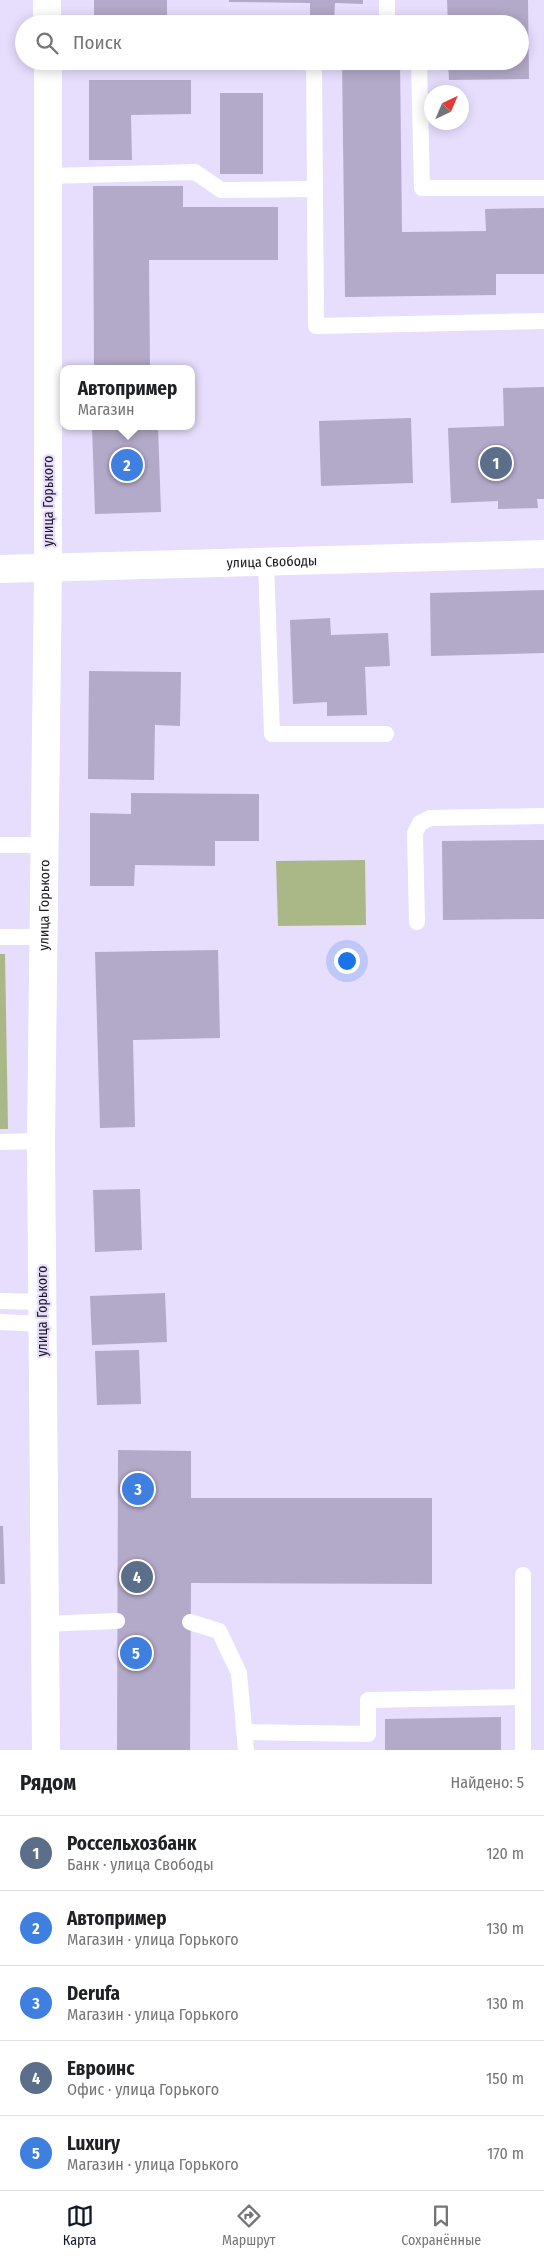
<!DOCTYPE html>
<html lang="ru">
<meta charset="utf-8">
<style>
:root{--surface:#fff;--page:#f6f6f6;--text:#202124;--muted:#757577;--line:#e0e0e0;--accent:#111827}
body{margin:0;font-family:"Fira Sans Condensed",sans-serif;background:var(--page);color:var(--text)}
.compass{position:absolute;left:424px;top:85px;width:45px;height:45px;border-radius:50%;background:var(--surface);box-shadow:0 2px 12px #0003;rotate:44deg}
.you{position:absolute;left:346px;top:960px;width:18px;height:18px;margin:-12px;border:4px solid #fff;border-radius:50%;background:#1a73e8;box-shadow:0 0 0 8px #1a73e833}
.badge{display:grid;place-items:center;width:32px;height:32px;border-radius:50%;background:var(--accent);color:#fff;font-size:16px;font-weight:700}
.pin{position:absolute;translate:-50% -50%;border:2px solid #fff;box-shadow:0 1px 5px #0006}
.popup{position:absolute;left:60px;top:365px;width:135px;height:65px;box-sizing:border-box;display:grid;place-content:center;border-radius:10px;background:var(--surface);filter:drop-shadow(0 1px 4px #0005);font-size:16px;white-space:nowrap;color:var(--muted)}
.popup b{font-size:19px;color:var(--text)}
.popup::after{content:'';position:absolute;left:50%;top:100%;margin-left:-10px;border:10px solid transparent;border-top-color:var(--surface)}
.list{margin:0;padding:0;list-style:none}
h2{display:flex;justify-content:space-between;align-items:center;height:65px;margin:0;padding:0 20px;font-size:21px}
h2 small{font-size:16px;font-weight:400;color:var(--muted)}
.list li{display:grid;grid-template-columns:32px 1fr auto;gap:15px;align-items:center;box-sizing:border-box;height:75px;padding:0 20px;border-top:1px solid var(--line)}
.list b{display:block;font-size:19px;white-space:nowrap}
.list p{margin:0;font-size:16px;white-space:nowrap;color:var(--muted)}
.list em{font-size:16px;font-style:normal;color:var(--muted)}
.icon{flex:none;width:28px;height:28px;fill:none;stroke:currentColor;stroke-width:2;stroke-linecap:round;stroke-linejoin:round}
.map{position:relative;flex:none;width:544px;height:1750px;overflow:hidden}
.search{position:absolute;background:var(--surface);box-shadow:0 2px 12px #0003;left:15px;right:15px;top:15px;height:55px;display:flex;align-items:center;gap:12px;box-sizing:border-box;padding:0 18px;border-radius:28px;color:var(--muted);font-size:19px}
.sheet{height:440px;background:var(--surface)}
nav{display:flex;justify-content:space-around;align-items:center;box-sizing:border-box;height:70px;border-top:1px solid var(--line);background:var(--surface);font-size:14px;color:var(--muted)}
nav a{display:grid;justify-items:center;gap:2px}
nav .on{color:var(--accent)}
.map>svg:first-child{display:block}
.green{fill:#aab787}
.building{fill:#b3a9c8}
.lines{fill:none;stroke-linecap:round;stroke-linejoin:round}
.service{stroke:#fff;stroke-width:16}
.tertiary{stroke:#fff;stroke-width:28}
.labels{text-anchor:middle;stroke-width:4.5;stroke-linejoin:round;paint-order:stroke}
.street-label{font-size:14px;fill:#1b1723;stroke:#e7ddfd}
</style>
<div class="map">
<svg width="544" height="1750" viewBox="0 0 544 1750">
<rect width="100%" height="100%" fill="#e7ddfd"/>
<g class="green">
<path d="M 365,860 L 366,925 L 278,926 L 276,861 Z"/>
<path d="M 0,954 L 5,954 L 8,1129 L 0,1129 Z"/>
</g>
<g class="building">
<path d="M 94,0 L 167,0 L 167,23 L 94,24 Z"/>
<path d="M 229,0 L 363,0 L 363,4 L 335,3 L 334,24 L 310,24 L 310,3 L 229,2 Z"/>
<path d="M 447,0 L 528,0 L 529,79 L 449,80 L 448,61 L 520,61 L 520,24 L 448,24 Z"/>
<path d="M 342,61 L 400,61 L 402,232 L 486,231 L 485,209 L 544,208 L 544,274 L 496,274 L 496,295 L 345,297 Z"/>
<path d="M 89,80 L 191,80 L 191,114 L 131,115 L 132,160 L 89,160 Z"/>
<rect x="220" y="93" width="43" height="81"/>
<path d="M 93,186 L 183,186 L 183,207 L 278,207 L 278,260 L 149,260 L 150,367 L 94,367 Z"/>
<path d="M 544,387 L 544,499 L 537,499 L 538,508 L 498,509 L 498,501 L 451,503 L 448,428 L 504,426 L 503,388 Z"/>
<path d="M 411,418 L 413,483 L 321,486 L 319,421 Z"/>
<path d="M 92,426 L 158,426 L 161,512 L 95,514 Z"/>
<path d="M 544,590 L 544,653 L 431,656 L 430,593 Z"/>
<path d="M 330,618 L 331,635 L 388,633 L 390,666 L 365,667 L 367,715 L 327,716 L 327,702 L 293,704 L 290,620 Z"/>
<path d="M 89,671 L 181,672 L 180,726 L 155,725 L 154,780 L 88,779 Z"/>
<path d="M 131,793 L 259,794 L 259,841 L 215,841 L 215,866 L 135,865 L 134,886 L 90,886 L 90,813 L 131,814 Z"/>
<path d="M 544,840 L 544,919 L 443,920 L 442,841 Z"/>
<path d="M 218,950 L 220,1038 L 133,1040 L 135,1127 L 100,1128 L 95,952 Z"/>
<path d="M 140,1189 L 142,1250 L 95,1252 L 93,1190 Z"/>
<path d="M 165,1293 L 167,1342 L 92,1345 L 90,1296 Z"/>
<path d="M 139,1350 L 141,1404 L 97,1405 L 95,1351 Z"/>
<path d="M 118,1450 L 191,1451 L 191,1498 L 432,1498 L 432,1584 L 191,1583 L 190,1750 L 117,1750 Z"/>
<path d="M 0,1526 L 3,1526 L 5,1584 L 0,1584 Z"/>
<path d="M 501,1717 L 501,1750 L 385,1750 L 385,1719 Z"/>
</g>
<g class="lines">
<g class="service">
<path d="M 387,0 L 387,24"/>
<path d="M 314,61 L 316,326 L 544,321"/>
<path d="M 419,61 L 422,188 L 544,188"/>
<path d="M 47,176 L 195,172 L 221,190 L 315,189"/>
<path d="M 266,562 L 272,734 L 386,734"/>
<path d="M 0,845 L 44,845"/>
<path d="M 417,922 L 415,833 L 420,823 L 430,818 L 544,816"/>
<path d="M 0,937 L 43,937"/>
<path d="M 0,1142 L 41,1141"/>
<path d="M 0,1301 L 42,1302"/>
<path d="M 0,1322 L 42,1324"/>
<path d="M 523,1575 L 523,1750"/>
<path d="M 190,1622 L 219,1631 L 239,1673 L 246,1750"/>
<path d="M 44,1624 L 117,1621"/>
<path d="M 246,1732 L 368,1734 L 368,1700 L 523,1697"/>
</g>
<g class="tertiary">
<path d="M 47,0 L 47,24"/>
<path id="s1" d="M 0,569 L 544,554"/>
<path id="s2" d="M 46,1750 L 41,1141 L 48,569 L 48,61"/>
</g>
</g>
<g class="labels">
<g class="street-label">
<text transform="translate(48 501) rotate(-90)" y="5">улица Горького</text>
<text dy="5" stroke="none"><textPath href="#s1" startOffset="272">улица Свободы</textPath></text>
<text dy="5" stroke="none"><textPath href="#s2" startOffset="845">улица Горького</textPath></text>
<text transform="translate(42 1311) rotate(-90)" y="5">улица Горького</text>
</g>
</g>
</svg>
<svg class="compass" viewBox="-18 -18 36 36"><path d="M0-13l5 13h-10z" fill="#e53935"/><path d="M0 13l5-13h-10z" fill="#757577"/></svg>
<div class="you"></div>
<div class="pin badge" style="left:496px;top:463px;background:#5c6f8a">1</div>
<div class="pin badge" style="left:127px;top:465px;background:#3f7fe0">2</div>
<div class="popup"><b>Автопример</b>Магазин</div>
<div class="pin badge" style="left:138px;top:1489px;background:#3f7fe0">3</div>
<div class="pin badge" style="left:137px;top:1577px;background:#5c6f8a">4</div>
<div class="pin badge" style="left:136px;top:1653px;background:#3f7fe0">5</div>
<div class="search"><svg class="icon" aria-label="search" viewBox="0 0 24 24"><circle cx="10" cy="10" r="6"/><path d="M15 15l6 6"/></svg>Поиск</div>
</div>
<section class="sheet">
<h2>Рядом<small>Найдено: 5</small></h2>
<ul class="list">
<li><span class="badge" style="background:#5c6f8a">1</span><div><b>Россельхозбанк</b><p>Банк · улица Свободы</p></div><em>120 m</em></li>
<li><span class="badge" style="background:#3f7fe0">2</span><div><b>Автопример</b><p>Магазин · улица Горького</p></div><em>130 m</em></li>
<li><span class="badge" style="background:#3f7fe0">3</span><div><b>Derufa</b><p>Магазин · улица Горького</p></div><em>130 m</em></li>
<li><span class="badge" style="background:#5c6f8a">4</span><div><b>Евроинс</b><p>Офис · улица Горького</p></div><em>150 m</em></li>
<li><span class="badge" style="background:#3f7fe0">5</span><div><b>Luxury</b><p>Магазин · улица Горького</p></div><em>170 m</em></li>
</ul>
</section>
<nav>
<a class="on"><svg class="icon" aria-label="map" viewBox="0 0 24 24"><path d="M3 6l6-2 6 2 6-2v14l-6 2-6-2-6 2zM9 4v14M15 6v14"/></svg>Карта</a>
<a><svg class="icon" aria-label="directions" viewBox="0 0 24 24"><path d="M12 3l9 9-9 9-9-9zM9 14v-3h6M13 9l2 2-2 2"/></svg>Маршрут</a>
<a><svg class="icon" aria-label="saved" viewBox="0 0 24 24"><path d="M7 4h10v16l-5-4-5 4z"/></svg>Сохранённые</a>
</nav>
